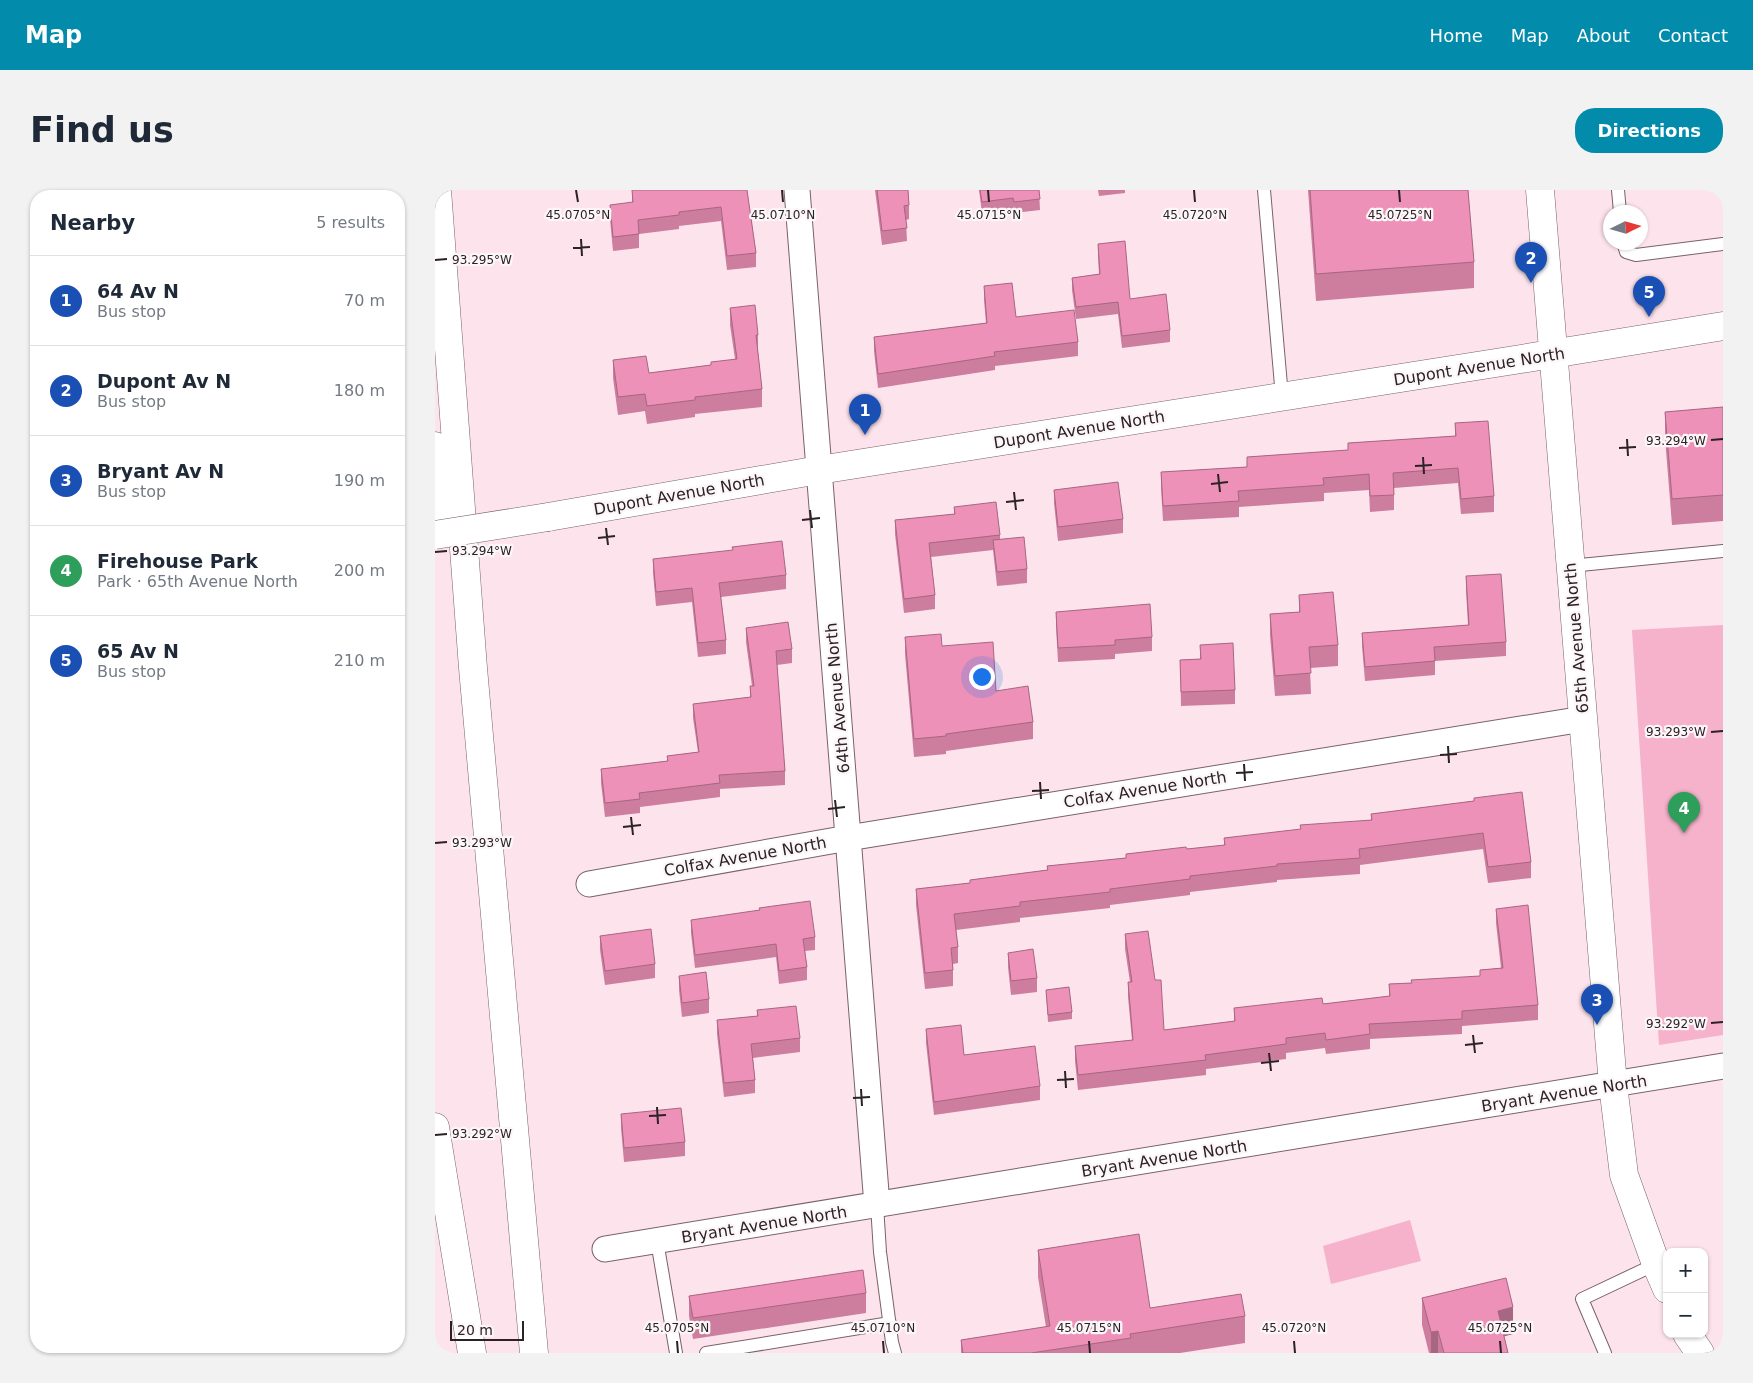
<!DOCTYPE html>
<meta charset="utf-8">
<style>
:root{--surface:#fff;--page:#f2f2f3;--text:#1f2937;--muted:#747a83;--line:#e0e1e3;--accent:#028baa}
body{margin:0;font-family:"DejaVu Sans",sans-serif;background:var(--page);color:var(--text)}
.controls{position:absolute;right:15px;bottom:15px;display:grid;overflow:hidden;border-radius:10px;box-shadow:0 1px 4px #0004}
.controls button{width:45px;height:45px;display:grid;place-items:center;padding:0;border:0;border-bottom:1px solid var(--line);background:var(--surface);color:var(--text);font:25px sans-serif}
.compass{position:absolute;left:1168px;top:15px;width:45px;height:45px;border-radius:50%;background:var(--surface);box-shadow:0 1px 4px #0004;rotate:85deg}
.scale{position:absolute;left:15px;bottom:12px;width:74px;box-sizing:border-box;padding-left:5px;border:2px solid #2b2225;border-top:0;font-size:14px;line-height:18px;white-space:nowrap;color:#2b2225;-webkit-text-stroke:4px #fcf6f8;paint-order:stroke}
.you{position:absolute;left:546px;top:486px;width:18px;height:18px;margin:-12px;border:4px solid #fff;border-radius:50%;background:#1a73e8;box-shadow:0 0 0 8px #1a73e833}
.badge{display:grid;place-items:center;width:32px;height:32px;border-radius:50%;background:var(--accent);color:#fff;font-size:16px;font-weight:700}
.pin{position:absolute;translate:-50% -41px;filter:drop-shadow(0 1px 2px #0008)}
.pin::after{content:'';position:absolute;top:26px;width:18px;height:15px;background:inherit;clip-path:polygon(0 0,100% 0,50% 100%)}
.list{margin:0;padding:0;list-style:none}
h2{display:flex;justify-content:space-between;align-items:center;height:65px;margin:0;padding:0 20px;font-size:21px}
h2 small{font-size:16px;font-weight:400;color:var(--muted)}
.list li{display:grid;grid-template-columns:32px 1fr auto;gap:15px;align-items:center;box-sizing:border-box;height:90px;padding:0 20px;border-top:1px solid var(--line)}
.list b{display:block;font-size:19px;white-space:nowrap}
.list p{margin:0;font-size:16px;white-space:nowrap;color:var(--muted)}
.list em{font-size:16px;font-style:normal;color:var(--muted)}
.map{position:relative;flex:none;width:1288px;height:1163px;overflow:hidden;border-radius:20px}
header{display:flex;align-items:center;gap:30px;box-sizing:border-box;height:70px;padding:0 25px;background:var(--accent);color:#fff}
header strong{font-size:24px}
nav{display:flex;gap:28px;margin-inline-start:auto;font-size:18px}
.intro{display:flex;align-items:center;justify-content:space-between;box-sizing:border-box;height:120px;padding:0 30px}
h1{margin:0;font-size:35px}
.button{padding:12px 22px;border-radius:20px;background:var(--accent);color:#fff;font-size:18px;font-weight:700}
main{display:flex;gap:30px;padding:0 30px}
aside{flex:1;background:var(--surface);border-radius:20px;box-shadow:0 1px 4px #0004}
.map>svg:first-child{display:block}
.green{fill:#f6b1cb}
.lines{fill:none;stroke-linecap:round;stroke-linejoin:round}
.service-casing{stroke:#79626a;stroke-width:14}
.minor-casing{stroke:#79626a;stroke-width:27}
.tertiary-casing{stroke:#79626a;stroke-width:29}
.motorway-casing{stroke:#79626a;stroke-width:29}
.service{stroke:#fff;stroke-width:12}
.minor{stroke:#fff;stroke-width:25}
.tertiary{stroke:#fff;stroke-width:28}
.motorway{stroke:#fff;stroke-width:28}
.tertiary-bridge-casing{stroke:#79626a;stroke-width:29;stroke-linecap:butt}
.tertiary-bridge{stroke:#fff;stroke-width:28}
.wall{fill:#cd7d9e}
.shaded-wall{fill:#a76681}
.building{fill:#ee91b8;stroke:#a76681}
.ticks{fill:none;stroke:#2b2225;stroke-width:2}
.labels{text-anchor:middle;stroke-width:4.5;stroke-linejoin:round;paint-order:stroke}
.street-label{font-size:16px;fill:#2b2225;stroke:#fcf6f8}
.ticks-label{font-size:12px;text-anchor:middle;fill:#2b2225;stroke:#fcf6f8;stroke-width:4.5;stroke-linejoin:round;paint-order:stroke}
</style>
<header>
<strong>Map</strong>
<nav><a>Home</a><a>Map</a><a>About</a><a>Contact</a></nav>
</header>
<div class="intro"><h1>Find us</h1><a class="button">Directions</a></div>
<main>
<aside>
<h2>Nearby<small>5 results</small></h2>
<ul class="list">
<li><span class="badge" style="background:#1a4fb4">1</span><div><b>64 Av N</b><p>Bus stop</p></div><em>70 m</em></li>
<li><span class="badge" style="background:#1a4fb4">2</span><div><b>Dupont Av N</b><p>Bus stop</p></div><em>180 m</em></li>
<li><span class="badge" style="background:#1a4fb4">3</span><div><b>Bryant Av N</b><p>Bus stop</p></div><em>190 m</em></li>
<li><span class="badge" style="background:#2e9e5b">4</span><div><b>Firehouse Park</b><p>Park · 65th Avenue North</p></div><em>200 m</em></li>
<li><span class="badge" style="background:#1a4fb4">5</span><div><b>65 Av N</b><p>Bus stop</p></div><em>210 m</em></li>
</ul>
</aside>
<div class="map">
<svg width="1288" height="1163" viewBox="0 0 1288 1163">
<rect width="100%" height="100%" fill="#fde3ec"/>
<g class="green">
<path d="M 1288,435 L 1288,845 L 1224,855 L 1197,440 Z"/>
<path d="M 975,1030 L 986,1071 L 896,1094 L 888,1056 Z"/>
</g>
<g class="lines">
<defs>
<g id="service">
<path d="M 829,0 L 847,207"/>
<path d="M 1183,0 L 1185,22"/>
<path d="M 1188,52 L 1191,62 L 1201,65 L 1288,54"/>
<path d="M 1135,376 L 1288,361"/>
<path d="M 442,1015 L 445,1062 L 457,1152 L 460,1163"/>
<path d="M 222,1051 L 241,1163"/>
<path d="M 271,1163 L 455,1133"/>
<path d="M 1170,1163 L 1147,1109 L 1221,1074"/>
</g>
<g id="minor">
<path d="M 362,0 L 442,1015"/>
<path d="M 154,694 L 413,648 L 1148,529"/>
<path d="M 170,1059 L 1288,876"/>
</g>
<g id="tertiary">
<path d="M 1105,0 L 1178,895 L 1189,985 L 1221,1074 L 1232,1099"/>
<path d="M 113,327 L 384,280 L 1086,169 L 1288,136"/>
<path d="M 1252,1144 L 1265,1163"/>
</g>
<g id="motorway">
<path d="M 2,0 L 38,478 L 99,1163"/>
<path d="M 0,256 L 9,331"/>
<path d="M 0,937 L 37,1163"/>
</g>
</defs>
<use href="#service" class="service-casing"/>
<use href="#minor" class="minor-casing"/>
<use href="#tertiary" class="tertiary-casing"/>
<use href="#motorway" class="motorway-casing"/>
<use href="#service" class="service"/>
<use href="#minor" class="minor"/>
<use href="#tertiary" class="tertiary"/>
<use href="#motorway" class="motorway"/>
<defs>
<path id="tertiary-bridge" d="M 0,345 L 113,327"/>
</defs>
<use href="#tertiary-bridge" class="tertiary-bridge-casing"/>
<use href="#tertiary-bridge" class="tertiary-bridge"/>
</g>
<g class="wall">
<path d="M 197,0 L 312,0 L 321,63 L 321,77 L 292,80 L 286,31 L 244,36 L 244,39 L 204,44 L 204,58 L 178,61 L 175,29 L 175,15 L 197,13 Z"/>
<path d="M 440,0 L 473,0 L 474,15 L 474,29 L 471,30 L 472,51 L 447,55 Z"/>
<path d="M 544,0 L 604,0 L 605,20 L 579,23 L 578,19 L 547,23 Z"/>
<path d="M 663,0 L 690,0 L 690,3 L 664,6 Z"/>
<path d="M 873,0 L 1033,0 L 1039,72 L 1039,98 L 881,111 Z"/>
<path d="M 663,54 L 695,109 L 735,140 L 735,152 L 687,158 L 683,124 L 641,129 L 637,100 L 637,88 L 664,84 L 663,66 Z"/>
<path d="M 549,96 L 581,127 L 643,152 L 643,166 L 560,176 L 560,180 L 443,198 L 439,161 L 439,147 L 551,133 L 549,110 Z"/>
<path d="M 295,118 L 323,145 L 323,163 L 327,199 L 327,217 L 260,224 L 260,227 L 212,234 L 210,221 L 183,225 L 178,188 L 178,170 L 214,183 L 276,175 L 300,169 L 295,135 Z"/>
<path d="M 1288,217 L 1288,331 L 1237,335 L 1230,248 L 1230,222 Z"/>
<path d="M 1020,233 L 1059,306 L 1059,322 L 1026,324 L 1023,293 L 959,298 L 959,320 L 935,322 L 934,300 L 889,303 L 889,311 L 804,317 L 804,327 L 728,331 L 726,298 L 726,282 L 812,277 L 812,267 L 913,260 L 913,253 L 1020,246 Z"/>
<path d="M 619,300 L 688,329 L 688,343 L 623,351 L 619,313 Z"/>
<path d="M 519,317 L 565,345 L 565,349 L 592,379 L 592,393 L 562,396 L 558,360 L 496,367 L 500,405 L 500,419 L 469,423 L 460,344 L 460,330 L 519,324 Z"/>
<path d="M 218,369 L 351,385 L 351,399 L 286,407 L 291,450 L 291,464 L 263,467 L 257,412 L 221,416 L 218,383 Z"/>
<path d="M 1031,386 L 1071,452 L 1071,466 L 1000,471 L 1000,485 L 930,491 L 927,456 L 927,443 L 1033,435 L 1031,400 Z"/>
<path d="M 864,405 L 903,455 L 903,476 L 875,478 L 876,504 L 840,506 L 835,445 L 835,424 L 864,422 Z"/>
<path d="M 621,422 L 717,447 L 717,461 L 680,464 L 680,469 L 623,472 L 621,436 Z"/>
<path d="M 311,438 L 357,459 L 357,473 L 342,475 L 350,581 L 350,595 L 285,599 L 285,607 L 205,617 L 205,623 L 170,627 L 166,593 L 166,579 L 232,571 L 232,566 L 263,562 L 258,528 L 258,514 L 315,507 L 315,496 L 317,496 L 311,452 Z"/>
<path d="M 470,447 L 507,456 L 598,532 L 598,549 L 511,561 L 511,564 L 479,567 L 470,464 Z"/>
<path d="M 765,455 L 800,500 L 800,514 L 746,516 L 745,470 L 765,469 Z"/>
<path d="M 1039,611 L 1096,672 L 1096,688 L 1053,693 L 1048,659 L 925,675 L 925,684 L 842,690 L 842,692 L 755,702 L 755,705 L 675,715 L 675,718 L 585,728 L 585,732 L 521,740 L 523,757 L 523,773 L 518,774 L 518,796 L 490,799 L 481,715 L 481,699 L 535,693 L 535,690 L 612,680 L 612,676 L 691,668 L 691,664 L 752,659 L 789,655 L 789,648 L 865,640 L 936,630 L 936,624 Z"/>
<path d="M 1061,719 L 1103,815 L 1103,830 L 1027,836 L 1027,844 L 935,849 L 935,859 L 891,864 L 890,858 L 851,863 L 851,869 L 771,879 L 771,885 L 643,900 L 640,871 L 640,856 L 697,850 L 693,807 L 693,792 L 695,792 L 690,759 L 690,744 L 720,790 L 729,840 L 799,831 L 799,818 L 888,814 L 954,806 L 954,794 L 976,793 L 1045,786 L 1045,780 L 1066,778 L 1061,733 Z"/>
<path d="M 256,730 L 380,747 L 380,760 L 370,761 L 372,777 L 372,790 L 344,794 L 341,767 L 260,778 L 256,743 Z"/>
<path d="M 165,746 L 220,774 L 220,788 L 170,795 L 165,760 Z"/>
<path d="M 573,763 L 602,788 L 602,802 L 576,805 L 573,777 Z"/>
<path d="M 244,786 L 274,809 L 274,823 L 247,827 L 244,800 Z"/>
<path d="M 611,800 L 637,822 L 637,829 L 613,832 Z"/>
<path d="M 322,820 L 365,848 L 365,862 L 318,868 L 320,890 L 320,903 L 289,907 L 282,844 L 282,830 L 322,826 Z"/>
<path d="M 491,839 L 529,865 L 605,896 L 605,910 L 499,925 L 491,853 Z"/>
<path d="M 186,924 L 250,952 L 250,966 L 189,972 L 186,938 Z"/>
<path d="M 603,1060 L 715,1118 L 810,1126 L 810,1153 L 745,1163 L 526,1163 L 526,1150 L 611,1137 L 603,1087 Z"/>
<path d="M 431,1103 L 431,1123 L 258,1149 L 254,1126 L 254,1106 Z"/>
<path d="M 987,1108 L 1078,1144 L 1069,1146 L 1073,1163 L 994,1163 L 987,1135 Z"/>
</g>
<g class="shaded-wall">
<path d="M 1078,1117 L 1078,1144 L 1063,1148 L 1063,1121 Z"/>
<path d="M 1003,1141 L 1003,1163 L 996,1163 L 996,1142 Z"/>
</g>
<g class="building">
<path d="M 197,0 L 312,0 L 321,63 L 292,66 L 286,17 L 244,22 L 244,25 L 203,30 L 204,44 L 178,47 L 175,15 L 198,12 Z"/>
<path d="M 442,0 L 473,0 L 474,15 L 469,16 L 472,38 L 447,41 Z"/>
<path d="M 545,0 L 604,0 L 605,9 L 579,12 L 578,8 L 547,12 Z"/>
<path d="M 875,0 L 1033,0 L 1039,72 L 881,84 Z"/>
<path d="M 690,51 L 695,109 L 731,104 L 735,140 L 687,146 L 683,112 L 641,117 L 637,88 L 665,84 L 663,54 Z"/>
<path d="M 577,93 L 581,127 L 639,120 L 643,152 L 559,162 L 560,166 L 443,184 L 439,147 L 552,133 L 549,96 Z"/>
<path d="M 320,115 L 323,145 L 321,145 L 327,199 L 260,207 L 260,210 L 212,216 L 210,204 L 183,207 L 178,170 L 211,166 L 214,183 L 276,175 L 276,172 L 302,169 L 295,118 Z"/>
<path d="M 1288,217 L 1288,305 L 1237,309 L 1230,222 Z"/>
<path d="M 1053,231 L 1059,306 L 1026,309 L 1023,278 L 958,283 L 959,305 L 935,306 L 934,284 L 888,288 L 889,295 L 803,301 L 804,311 L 728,316 L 726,282 L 812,277 L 812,267 L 913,260 L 913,253 L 1021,246 L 1020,233 Z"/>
<path d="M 683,292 L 688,329 L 623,337 L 619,300 Z"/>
<path d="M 561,312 L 565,345 L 494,353 L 500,405 L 469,409 L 460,330 L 520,324 L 519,317 Z"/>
<path d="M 589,347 L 592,379 L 562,382 L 558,350 Z"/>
<path d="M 347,351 L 351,385 L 284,393 L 291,450 L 263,453 L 257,398 L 221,402 L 218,369 L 298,360 L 297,357 Z"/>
<path d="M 1066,384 L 1071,452 L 999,457 L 1000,471 L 930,477 L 927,443 L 1034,435 L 1031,386 Z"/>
<path d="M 898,402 L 903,455 L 874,457 L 876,483 L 840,486 L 835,424 L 865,422 L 864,405 Z"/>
<path d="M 715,414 L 717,447 L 680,450 L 680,455 L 623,458 L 621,422 Z"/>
<path d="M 353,432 L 357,459 L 341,461 L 350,581 L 284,585 L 285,593 L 204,603 L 205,609 L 170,613 L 166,579 L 233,571 L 232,566 L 264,562 L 258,514 L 316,507 L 315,496 L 319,496 L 311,438 Z"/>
<path d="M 506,444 L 507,456 L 558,452 L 561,501 L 593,496 L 598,532 L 511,544 L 511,546 L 479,549 L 470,447 Z"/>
<path d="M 798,453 L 800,500 L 746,502 L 745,470 L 766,469 L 765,455 Z"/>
<path d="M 1087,602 L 1096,672 L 1053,677 L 1048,643 L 924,659 L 925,668 L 842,674 L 842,676 L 755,686 L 755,689 L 675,699 L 675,702 L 585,712 L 585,716 L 519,724 L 523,757 L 516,758 L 518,780 L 490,783 L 481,699 L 535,693 L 535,690 L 613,680 L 612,676 L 691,668 L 691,664 L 751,657 L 752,659 L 790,655 L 789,648 L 866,639 L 865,635 L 937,630 L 936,624 L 1039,611 L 1039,608 Z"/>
<path d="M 375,711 L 380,747 L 368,749 L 372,777 L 344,781 L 341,754 L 260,765 L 256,730 L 325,720 L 324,718 Z"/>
<path d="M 1093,715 L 1103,815 L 1027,821 L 1027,829 L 934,834 L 935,844 L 891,850 L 890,843 L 851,848 L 851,854 L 770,865 L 771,870 L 643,885 L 640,856 L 698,850 L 693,792 L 697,792 L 690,744 L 713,741 L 720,790 L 726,790 L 729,840 L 800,831 L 799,818 L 887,808 L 888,814 L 955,806 L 954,794 L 977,793 L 976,790 L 1045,786 L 1045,780 L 1068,778 L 1061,719 Z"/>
<path d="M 216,739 L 220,774 L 170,781 L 165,746 Z"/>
<path d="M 598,759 L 602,788 L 576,791 L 573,763 Z"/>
<path d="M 271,782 L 274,809 L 247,813 L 244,786 Z"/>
<path d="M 634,797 L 637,822 L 613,825 L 611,800 Z"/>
<path d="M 361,816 L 365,848 L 316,854 L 320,890 L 289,893 L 282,830 L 323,826 L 322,820 Z"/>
<path d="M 526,835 L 529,865 L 600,856 L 605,896 L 499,912 L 491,839 Z"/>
<path d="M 246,918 L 250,952 L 189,958 L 186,924 Z"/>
<path d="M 704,1044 L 715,1118 L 806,1104 L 810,1126 L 695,1144 L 696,1148 L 596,1163 L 528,1163 L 526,1150 L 615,1136 L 603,1060 Z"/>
<path d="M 428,1080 L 431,1103 L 258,1128 L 254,1106 Z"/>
<path d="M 1071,1088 L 1078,1117 L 1063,1121 L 1073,1163 L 1009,1163 L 1003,1141 L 996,1142 L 987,1108 Z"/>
</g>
<path class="ticks" d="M 141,0 L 143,12M 347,0 L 348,12M 553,0 L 554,12M 759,0 L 760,12M 964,0 L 965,12M 146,49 L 147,66M 138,58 L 155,57M 0,70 L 12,69M 1192,249 L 1193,266M 1276,250 L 1288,249M 1184,258 L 1201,257M 988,267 L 989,284M 980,276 L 997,275M 783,284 L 785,302M 776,294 L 793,292M 579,302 L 581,320M 571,312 L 589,310M 375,320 L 377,338M 367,330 L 385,328M 171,338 L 173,355M 163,348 L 180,346M 0,362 L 12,361M 1276,542 L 1288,541M 1013,556 L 1014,573M 1005,565 L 1022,564M 809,574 L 810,591M 801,583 L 818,582M 605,592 L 606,609M 597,601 L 614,600M 400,610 L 402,627M 393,619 L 410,617M 196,627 L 198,645M 188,637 L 206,635M 0,653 L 12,652M 1276,833 L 1288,832M 1038,845 L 1040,863M 1030,855 L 1048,853M 834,863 L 836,881M 826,873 L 844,871M 630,881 L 631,898M 622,890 L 639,889M 426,899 L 427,916M 418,908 L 435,907M 222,917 L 223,934M 214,926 L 231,925M 0,945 L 12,944M 242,1151 L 243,1163M 448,1151 L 449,1163M 654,1151 L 655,1163M 859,1151 L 860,1163M 1065,1151 L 1066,1163"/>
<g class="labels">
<g class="street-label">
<text transform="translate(1044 176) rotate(-9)" y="6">Dupont Avenue North</text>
<text transform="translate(644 239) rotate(-9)" y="6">Dupont Avenue North</text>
<text transform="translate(244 304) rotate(-10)" y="6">Dupont Avenue North</text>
<text transform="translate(1141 448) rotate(-95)" y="6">65th Avenue North</text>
<text transform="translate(402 508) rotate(-95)" y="6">64th Avenue North</text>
<text transform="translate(710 599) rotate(-9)" y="6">Colfax Avenue North</text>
<text transform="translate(310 666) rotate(-10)" y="6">Colfax Avenue North</text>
<text transform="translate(1129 903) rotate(-9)" y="6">Bryant Avenue North</text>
<text transform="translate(729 968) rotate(-9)" y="6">Bryant Avenue North</text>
<text transform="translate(329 1034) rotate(-9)" y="6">Bryant Avenue North</text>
</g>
</g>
<g class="ticks-label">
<text x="143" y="29">45.0705°N</text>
<text x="348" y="29">45.0710°N</text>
<text x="554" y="29">45.0715°N</text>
<text x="760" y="29">45.0720°N</text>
<text x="965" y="29">45.0725°N</text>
<text x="47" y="74">93.295°W</text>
<text x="1241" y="255">93.294°W</text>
<text x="47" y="365">93.294°W</text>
<text x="1241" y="546">93.293°W</text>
<text x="47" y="657">93.293°W</text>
<text x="1241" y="838">93.292°W</text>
<text x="47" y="948">93.292°W</text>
<text x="242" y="1142">45.0705°N</text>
<text x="448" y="1142">45.0710°N</text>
<text x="654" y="1142">45.0715°N</text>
<text x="859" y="1142">45.0720°N</text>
<text x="1065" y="1142">45.0725°N</text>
</g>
</svg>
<div class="controls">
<button>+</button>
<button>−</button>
</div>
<svg class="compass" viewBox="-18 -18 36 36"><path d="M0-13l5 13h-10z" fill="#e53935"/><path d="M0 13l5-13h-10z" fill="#747a83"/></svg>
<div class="scale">20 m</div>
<div class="you"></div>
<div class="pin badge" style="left:430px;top:245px;background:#1a4fb4">1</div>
<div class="pin badge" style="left:1096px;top:93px;background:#1a4fb4">2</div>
<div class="pin badge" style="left:1162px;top:835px;background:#1a4fb4">3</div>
<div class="pin badge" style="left:1249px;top:643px;background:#2e9e5b">4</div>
<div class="pin badge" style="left:1214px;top:127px;background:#1a4fb4">5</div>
</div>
</main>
